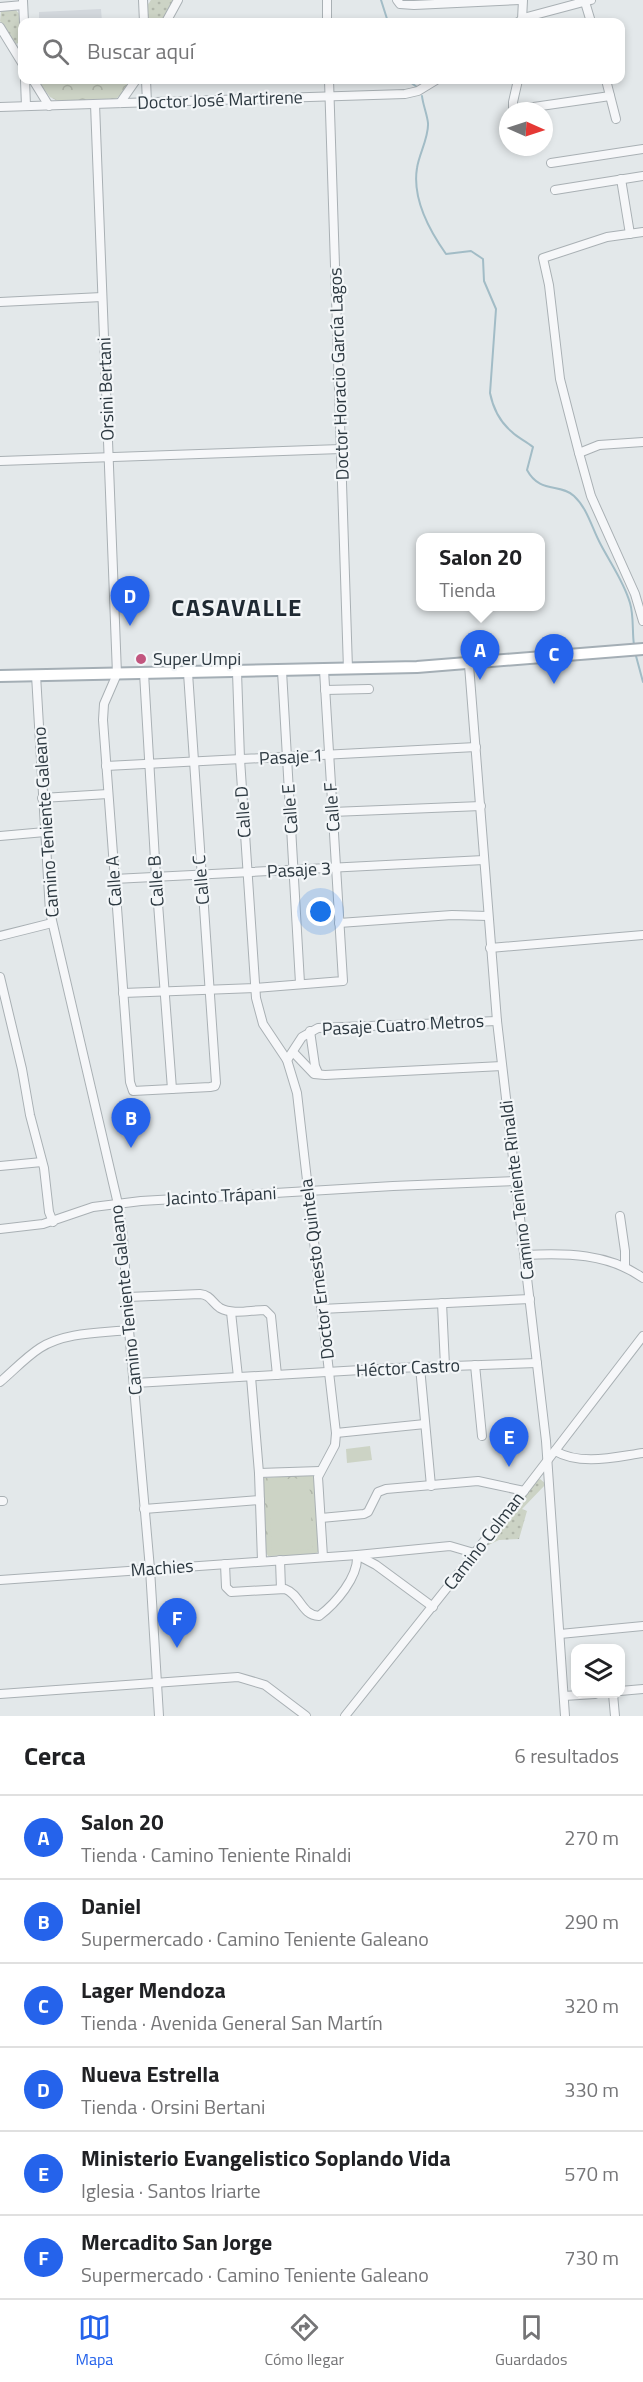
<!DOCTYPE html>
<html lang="es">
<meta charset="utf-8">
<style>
:root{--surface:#fff;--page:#f6f6f6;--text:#202124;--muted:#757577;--line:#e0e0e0;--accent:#2563eb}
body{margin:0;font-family:"Titillium Web",sans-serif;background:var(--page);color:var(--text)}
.controls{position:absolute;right:18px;bottom:18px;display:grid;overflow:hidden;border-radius:12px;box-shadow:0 3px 9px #0003}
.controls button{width:54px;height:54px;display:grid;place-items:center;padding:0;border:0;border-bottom:2px solid var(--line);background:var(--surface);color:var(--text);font:30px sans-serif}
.compass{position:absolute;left:499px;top:102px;width:54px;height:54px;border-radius:50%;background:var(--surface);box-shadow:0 3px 9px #0003;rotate:93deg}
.you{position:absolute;left:321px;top:912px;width:21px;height:21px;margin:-15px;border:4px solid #fff;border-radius:50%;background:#1a73e8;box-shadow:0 0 0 9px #1a73e833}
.badge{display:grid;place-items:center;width:39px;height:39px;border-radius:50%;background:var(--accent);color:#fff;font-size:20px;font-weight:700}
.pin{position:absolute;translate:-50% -50px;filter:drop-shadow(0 2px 3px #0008)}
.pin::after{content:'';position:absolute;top:32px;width:21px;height:18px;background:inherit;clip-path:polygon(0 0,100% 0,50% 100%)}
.popup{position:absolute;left:416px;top:533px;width:129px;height:78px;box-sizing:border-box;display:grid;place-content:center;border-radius:12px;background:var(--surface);filter:drop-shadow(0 2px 4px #0005);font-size:20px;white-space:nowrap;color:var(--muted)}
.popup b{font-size:22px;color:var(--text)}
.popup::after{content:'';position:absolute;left:50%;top:100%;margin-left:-12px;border:12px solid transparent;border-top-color:var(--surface)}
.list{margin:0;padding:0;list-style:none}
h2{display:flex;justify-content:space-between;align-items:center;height:78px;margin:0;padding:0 24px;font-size:26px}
h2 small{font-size:20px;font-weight:400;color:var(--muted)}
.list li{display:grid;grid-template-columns:39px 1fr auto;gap:18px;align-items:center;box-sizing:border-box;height:84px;padding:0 24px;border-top:2px solid var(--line)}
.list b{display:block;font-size:22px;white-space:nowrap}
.list p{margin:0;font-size:20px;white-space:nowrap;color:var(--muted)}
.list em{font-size:20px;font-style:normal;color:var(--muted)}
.icon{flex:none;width:33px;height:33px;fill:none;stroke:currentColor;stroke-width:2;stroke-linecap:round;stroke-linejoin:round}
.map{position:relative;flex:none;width:643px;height:1716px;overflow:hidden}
.search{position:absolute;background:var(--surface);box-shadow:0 3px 9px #0003;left:18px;right:18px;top:18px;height:66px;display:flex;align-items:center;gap:15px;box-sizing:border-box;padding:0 21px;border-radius:12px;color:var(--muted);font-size:22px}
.sheet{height:582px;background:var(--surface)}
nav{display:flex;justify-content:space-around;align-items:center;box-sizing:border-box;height:84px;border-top:2px solid var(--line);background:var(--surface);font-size:16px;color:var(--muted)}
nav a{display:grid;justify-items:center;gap:3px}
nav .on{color:var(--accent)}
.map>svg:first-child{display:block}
.built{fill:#d2d7dc}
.grass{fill:url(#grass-dots)}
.park{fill:url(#park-crowns)}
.pitch{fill:#ccd3c5}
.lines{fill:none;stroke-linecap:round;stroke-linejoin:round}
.stream{stroke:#a2bcc6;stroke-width:2}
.minor-casing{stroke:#a9b0b4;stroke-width:10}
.major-casing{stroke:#a4aeb5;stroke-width:14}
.minor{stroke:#f6f7f9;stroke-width:8}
.major{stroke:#fff;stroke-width:10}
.poi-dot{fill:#c2557e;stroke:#f3f6f8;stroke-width:2}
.labels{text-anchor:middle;stroke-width:4.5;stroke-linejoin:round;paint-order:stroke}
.street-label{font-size:18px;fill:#2d3941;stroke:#f3f6f8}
.poi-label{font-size:18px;fill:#2d3941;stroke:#f3f6f8;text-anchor:start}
.district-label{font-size:24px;font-weight:bold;letter-spacing:1.5px;fill:#1f2932;stroke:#f3f6f8}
</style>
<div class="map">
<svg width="643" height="1716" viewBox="0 0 643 1716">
<defs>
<pattern id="grass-dots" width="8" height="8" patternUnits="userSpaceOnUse" patternTransform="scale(1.5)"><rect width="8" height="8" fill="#ccd3c5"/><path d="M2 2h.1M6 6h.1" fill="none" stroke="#b0b6aa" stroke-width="1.8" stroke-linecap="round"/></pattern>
<pattern id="park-crowns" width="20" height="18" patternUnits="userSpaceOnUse" patternTransform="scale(1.5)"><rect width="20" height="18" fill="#ccd3c5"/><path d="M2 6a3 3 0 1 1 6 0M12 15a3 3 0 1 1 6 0" fill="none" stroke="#b0b6aa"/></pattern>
</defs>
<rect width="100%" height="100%" fill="#e3e8ea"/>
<path class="built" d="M 101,9 L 102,22 L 39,22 L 39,12 Z"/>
<g class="grass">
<path d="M 151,0 L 174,0 L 162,22 L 147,22 L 147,6 Z"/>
<path d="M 15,9 L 20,15 L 20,42 L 16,44 L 0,21 L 1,11 Z"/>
<path d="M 540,1479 L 546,1484 L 522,1509 L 527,1511 L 519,1539 L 499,1540 L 486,1546 L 536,1481 Z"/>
</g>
<g class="park">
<path d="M 37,80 L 131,80 L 125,90 L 116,99 L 60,102 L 50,97 Z"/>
<path d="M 315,1475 L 319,1551 L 314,1555 L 268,1556 L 265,1551 L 262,1478 Z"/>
</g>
<g class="pitch">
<path d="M 370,1446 L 372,1460 L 347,1463 L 346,1449 Z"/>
<path d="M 309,1478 L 313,1549 L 272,1551 L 268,1480 Z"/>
</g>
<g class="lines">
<g class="stream">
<path d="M 381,0 L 388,22"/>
<path d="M 407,80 L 417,87"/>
<path d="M 422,96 C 423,105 427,114 428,123 C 429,137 419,154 417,168 C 412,198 429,230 446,254 L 471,251 L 483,259 L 484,281 L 496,309 L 490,393 C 493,408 500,422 512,432 C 518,438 526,441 533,447 L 527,470 C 540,494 560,483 574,496 C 588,509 592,529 601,545 C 611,564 624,582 630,603 C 634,616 632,632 634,645"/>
<path d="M 636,656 L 643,682"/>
</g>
<defs>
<g id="minor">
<path d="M 143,0 L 144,22"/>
<path d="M 327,0 L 327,22"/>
<path d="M 397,0 L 400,4 L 414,5 L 520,0"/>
<path d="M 23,1 L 24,22"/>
<path d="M 585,2 L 591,22"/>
<path d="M 0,7 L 23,5"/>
<path d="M 522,20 L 523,0"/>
<path d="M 166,22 L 178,0"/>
<path d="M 518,22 L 527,17 L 591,0"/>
<path d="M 0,27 L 22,63"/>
<path d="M 25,80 L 26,106"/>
<path d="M 33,80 L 49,106"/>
<path d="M 146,80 L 147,103"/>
<path d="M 329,80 L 348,669"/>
<path d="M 518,80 L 513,102 L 513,110 L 610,96"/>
<path d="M 606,80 L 616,119"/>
<path d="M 120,103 L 136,80"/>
<path d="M 95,104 L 117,674 L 104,704 L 103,720 L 130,1082 L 133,1091 L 210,1087 L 215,1086 L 216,1083 L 188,673"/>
<path d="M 0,107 L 405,94 L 418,91 L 436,80"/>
<path d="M 551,163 L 643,149"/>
<path d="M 621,179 L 630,234"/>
<path d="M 555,190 L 643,176"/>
<path d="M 643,232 L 607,237 L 543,258 L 549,285 L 560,379 L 579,453 L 591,496 L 635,594 L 643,621"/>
<path d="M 0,302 L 102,297"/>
<path d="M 579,453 L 599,445 L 643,442"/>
<path d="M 0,461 L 341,449"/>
<path d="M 469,665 L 497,1021 L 546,1441 L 565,1716"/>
<path d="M 282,671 L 300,983"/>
<path d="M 237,672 L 240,759 L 256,998 L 263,1024 L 287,1060 L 297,1093 L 336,1433 L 335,1445 L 318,1477 L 323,1557"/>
<path d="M 144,673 L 156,877 L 172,1089"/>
<path d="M 36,675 L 50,912 L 118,1204 L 123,1237 L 129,1330 L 150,1569 L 159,1716"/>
<path d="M 325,690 L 369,689"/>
<path d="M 106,766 L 476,747"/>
<path d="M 42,798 L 108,794"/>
<path d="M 332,812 L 481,806"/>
<path d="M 0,836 L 45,832"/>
<path d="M 114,879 L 484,860"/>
<path d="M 339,923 L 452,915 L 488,916"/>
<path d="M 0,936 L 52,923"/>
<path d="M 490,948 L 643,935"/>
<path d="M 0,977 L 22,1069 L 30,1115 L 44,1168 L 49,1212 L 53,1222"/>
<path d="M 123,993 L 255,988 L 343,981 L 324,670"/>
<path d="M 310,1031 L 315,1066 L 318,1073"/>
<path d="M 293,1052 L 314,1074 L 325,1075 L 502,1066"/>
<path d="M 287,1060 L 302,1037 L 318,1028 L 497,1021"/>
<path d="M 0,1166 L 42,1162"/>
<path d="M 620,1216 L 625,1251 L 625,1267"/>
<path d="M 0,1229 L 43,1224 L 93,1207 L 141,1201 L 393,1186 L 517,1181"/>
<path d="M 525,1255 C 566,1253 608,1253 643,1278"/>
<path d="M 128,1297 L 200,1294 C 211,1295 212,1303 220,1308 C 233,1315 250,1310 265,1310 L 271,1316 L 277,1375"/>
<path d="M 442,1303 L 445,1366"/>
<path d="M 321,1309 L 530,1299"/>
<path d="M 231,1312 L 238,1377"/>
<path d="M 475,1365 L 482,1436"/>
<path d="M 420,1367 L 431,1486"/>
<path d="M 251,1377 L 259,1473 L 262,1561"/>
<path d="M 0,1382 C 13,1371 26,1357 40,1348 C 65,1332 101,1333 129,1330"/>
<path d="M 135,1383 L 395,1368 L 537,1363"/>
<path d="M 336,1433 L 425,1424"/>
<path d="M 555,1451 C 581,1466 615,1457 643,1453"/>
<path d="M 259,1473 L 320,1471"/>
<path d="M 0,1501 L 3,1501"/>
<path d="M 144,1509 L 260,1500"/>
<path d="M 321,1518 L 364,1514 L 368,1512 L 378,1492 L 386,1489 L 478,1481 L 524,1491"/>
<path d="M 280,1560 L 281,1589"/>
<path d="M 225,1564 L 226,1587 L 231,1592 L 285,1589 C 301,1595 301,1615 319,1616 C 335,1604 359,1577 357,1555 L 376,1565 L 433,1607"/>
<path d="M 0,1580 L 357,1555 L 450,1546 L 474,1553"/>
<path d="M 560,1634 L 643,1626"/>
<path d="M 620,1691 L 643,1689"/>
<path d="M 0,1694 L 238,1677 L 265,1685 L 306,1716"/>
<path d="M 613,1694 L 615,1716"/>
<path d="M 564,1696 L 595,1694"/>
<path d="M 345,1716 L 524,1491 L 643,1336"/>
</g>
<path id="major" d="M 0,676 L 417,667 L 643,649"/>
</defs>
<use href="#minor" class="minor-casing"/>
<use href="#major" class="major-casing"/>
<use href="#minor" class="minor"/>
<use href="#major" class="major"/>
</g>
<circle class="poi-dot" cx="141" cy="659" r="6"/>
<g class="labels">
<g class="street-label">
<text transform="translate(220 100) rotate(-2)" y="6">Doctor José Martirene</text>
<text transform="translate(339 374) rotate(-92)" y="6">Doctor Horacio García Lagos</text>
<text transform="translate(106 389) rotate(-92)" y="6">Orsini Bertani</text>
<text transform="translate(291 757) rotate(-3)" y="6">Pasaje 1</text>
<text transform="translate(332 807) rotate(-94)" y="6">Calle F</text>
<text transform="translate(290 809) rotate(-94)" y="6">Calle E</text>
<text transform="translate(243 812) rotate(-94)" y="6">Calle D</text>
<text transform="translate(46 822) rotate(-94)" y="6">Camino Teniente Galeano</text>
<text transform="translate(299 870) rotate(-3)" y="6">Pasaje 3</text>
<text transform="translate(201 880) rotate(-95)" y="6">Calle C</text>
<text transform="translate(114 881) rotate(-94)" y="6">Calle A</text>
<text transform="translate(156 881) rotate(-94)" y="6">Calle B</text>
<text transform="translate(403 1025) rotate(-3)" y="6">Pasaje Cuatro Metros</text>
<text transform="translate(517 1190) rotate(-97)" y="6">Camino Teniente Rinaldi</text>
<text transform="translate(221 1196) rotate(-3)" y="6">Jacinto Trápani</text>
<text transform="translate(317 1269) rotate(-97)" y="6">Doctor Ernesto Quintela</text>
<text transform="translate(126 1300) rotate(-96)" y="6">Camino Teniente Galeano</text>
<text transform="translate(408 1368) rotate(-3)" y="6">Héctor Castro</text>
<text transform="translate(484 1541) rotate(-52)" y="6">Camino Colman</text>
<text transform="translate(162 1568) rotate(-4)" y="6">Machies</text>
</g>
<g class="poi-label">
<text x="153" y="665">Super Umpi</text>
</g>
<g class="district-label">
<text x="237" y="616">CASAVALLE</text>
</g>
</g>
</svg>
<div class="controls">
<button><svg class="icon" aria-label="layers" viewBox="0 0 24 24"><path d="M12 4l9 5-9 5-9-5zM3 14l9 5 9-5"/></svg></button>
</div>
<svg class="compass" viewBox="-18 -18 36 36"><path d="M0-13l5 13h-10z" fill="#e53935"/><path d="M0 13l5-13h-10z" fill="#757577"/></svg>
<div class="you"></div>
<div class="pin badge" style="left:480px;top:680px">A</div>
<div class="popup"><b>Salon 20</b>Tienda</div>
<div class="pin badge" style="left:131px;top:1148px">B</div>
<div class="pin badge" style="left:554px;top:684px">C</div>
<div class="pin badge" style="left:130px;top:626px">D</div>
<div class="pin badge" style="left:509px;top:1467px">E</div>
<div class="pin badge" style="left:177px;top:1648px">F</div>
<div class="search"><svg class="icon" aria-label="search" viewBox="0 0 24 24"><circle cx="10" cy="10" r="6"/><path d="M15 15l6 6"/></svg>Buscar aquí</div>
</div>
<section class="sheet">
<h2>Cerca<small>6 resultados</small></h2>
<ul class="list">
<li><span class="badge">A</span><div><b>Salon 20</b><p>Tienda · Camino Teniente Rinaldi</p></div><em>270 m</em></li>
<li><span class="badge">B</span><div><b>Daniel</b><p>Supermercado · Camino Teniente Galeano</p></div><em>290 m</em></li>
<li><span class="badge">C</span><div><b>Lager Mendoza</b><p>Tienda · Avenida General San Martín</p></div><em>320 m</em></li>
<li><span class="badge">D</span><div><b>Nueva Estrella</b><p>Tienda · Orsini Bertani</p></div><em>330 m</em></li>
<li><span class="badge">E</span><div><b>Ministerio Evangelistico Soplando Vida</b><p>Iglesia · Santos Iriarte</p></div><em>570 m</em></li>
<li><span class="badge">F</span><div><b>Mercadito San Jorge</b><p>Supermercado · Camino Teniente Galeano</p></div><em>730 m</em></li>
</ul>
</section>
<nav>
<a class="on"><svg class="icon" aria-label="map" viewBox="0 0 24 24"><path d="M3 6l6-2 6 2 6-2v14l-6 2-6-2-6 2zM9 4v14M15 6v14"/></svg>Mapa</a>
<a><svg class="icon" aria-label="directions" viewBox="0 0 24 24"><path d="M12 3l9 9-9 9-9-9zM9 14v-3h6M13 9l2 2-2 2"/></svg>Cómo llegar</a>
<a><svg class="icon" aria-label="saved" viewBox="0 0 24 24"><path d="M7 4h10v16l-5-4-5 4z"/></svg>Guardados</a>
</nav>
